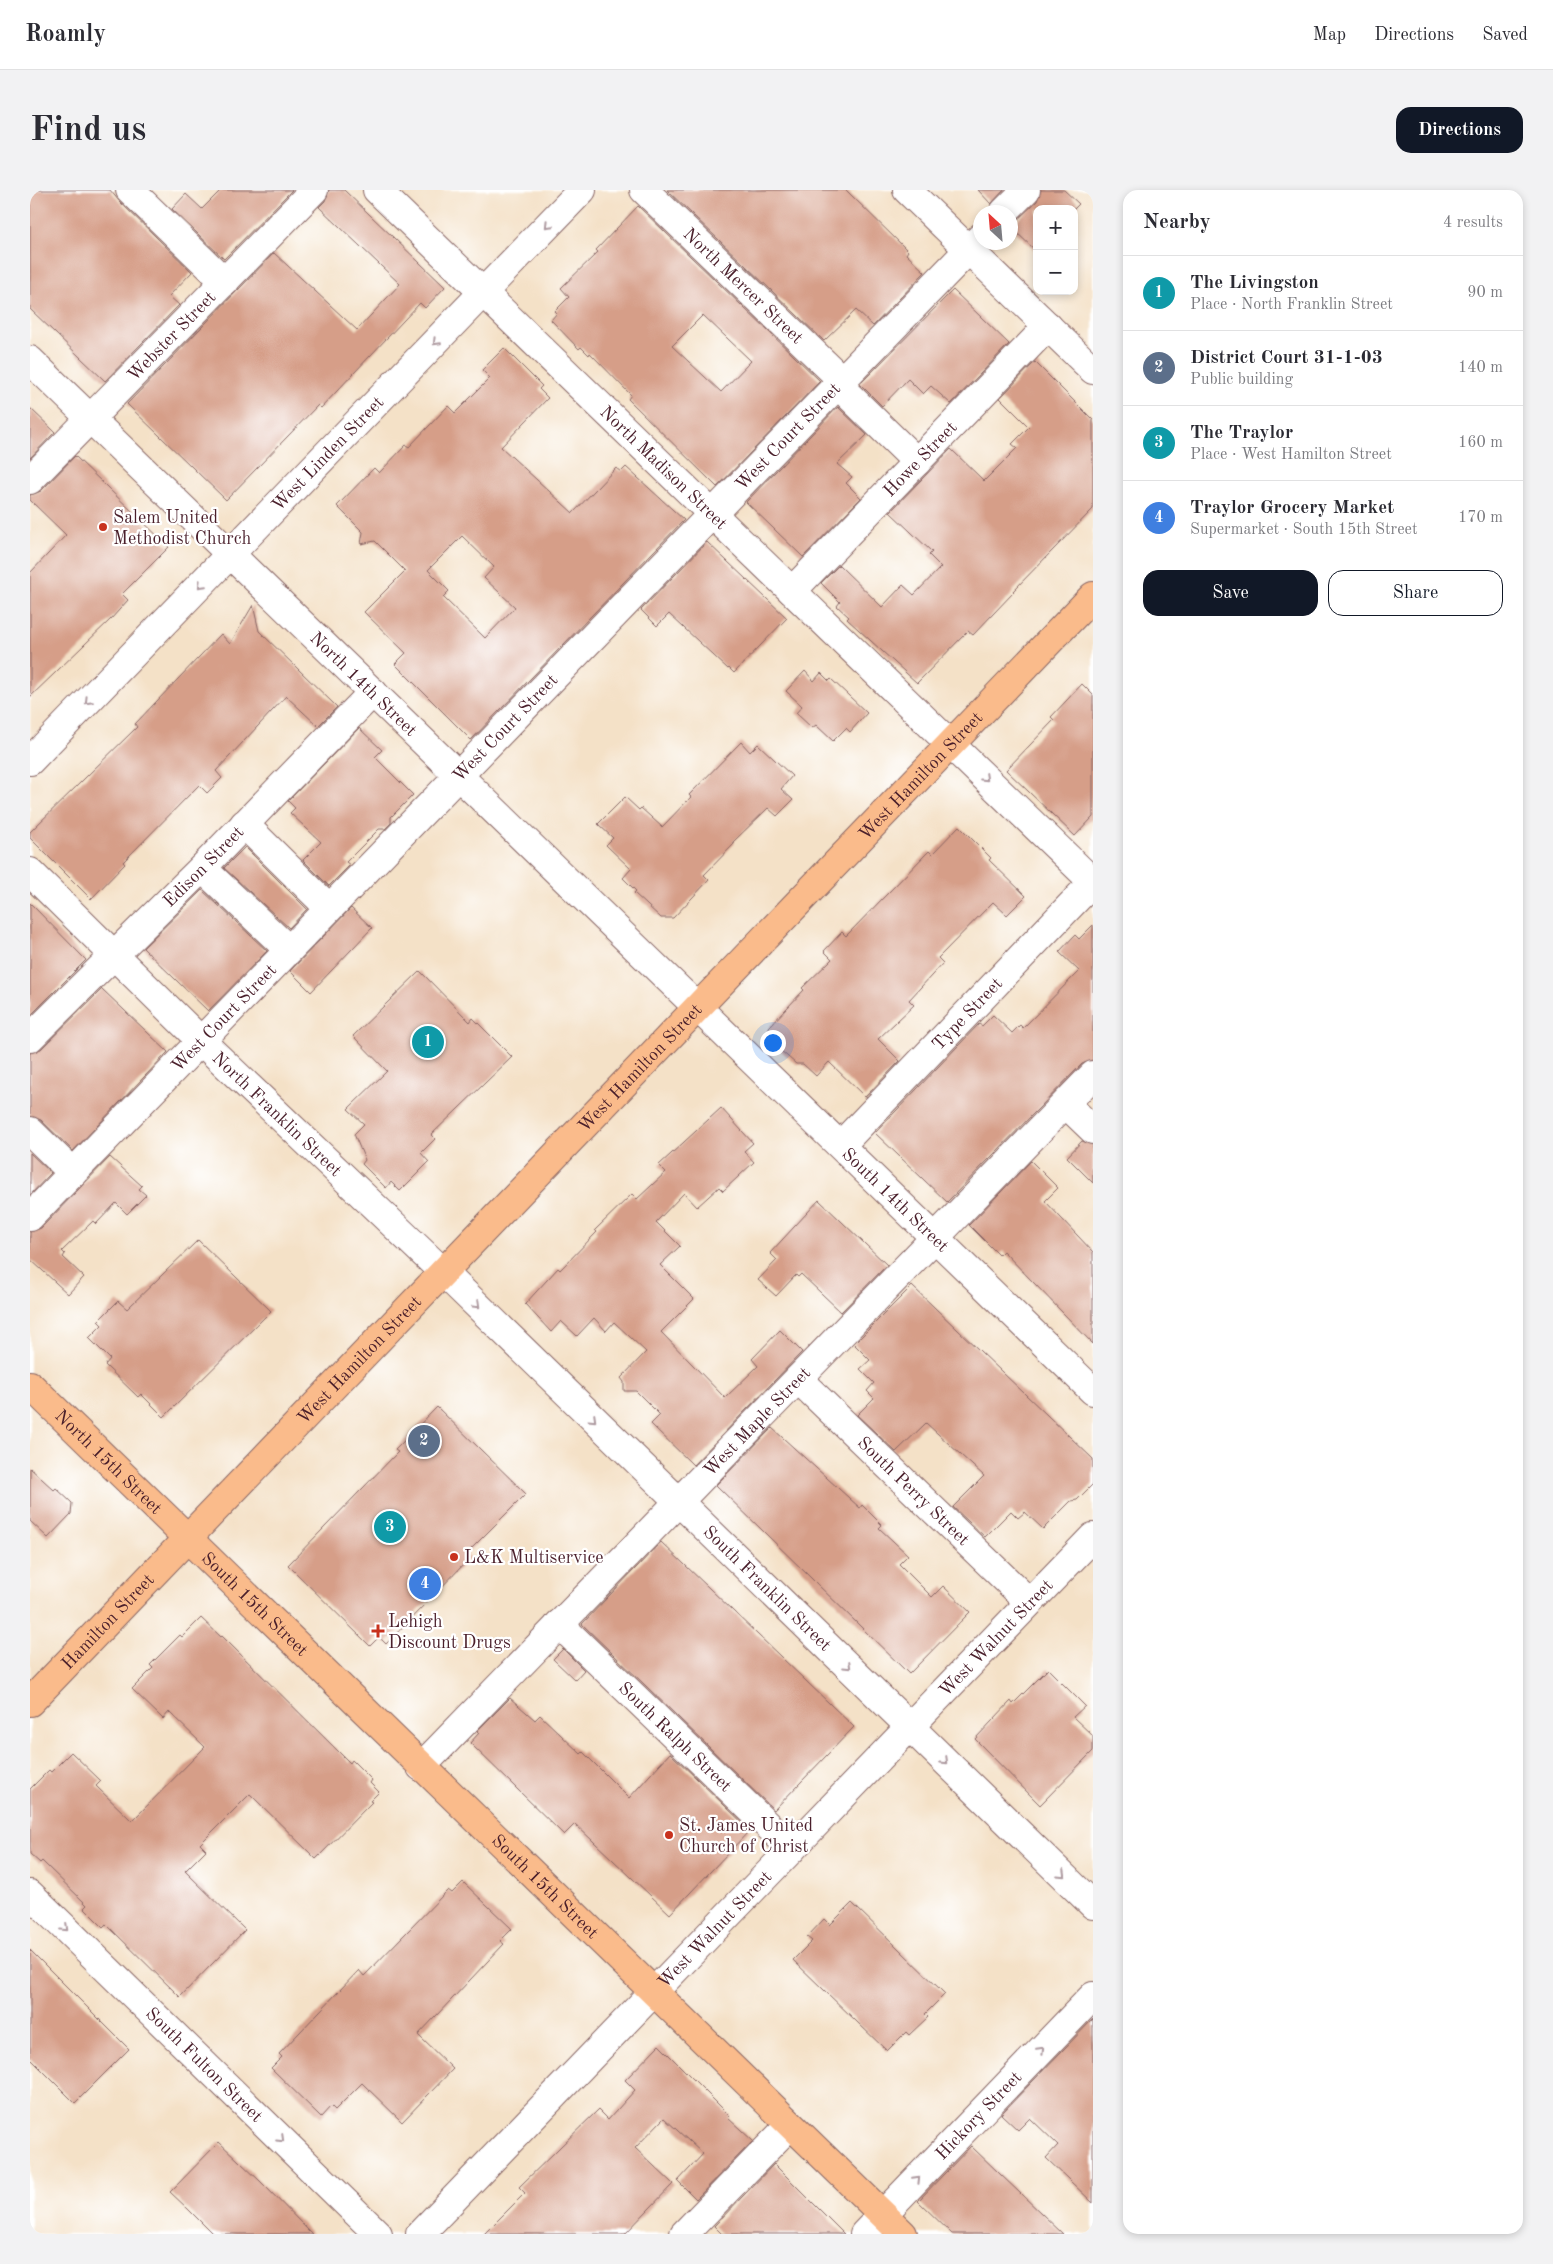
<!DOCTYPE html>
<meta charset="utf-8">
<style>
:root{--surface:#fff;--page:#f2f2f3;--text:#2b2b33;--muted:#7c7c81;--line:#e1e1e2;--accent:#111827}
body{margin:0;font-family:"Old Standard TT",serif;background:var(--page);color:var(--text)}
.controls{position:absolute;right:15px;top:15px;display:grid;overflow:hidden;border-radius:10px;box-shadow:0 2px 8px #0003}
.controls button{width:45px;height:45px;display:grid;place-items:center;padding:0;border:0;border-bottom:1px solid var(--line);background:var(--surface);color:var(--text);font:25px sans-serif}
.compass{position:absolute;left:943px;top:15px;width:45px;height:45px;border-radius:50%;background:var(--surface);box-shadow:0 2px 8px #0003;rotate:334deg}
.you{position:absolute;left:742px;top:852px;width:18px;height:18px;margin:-12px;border:4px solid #fff;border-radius:50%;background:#1a73e8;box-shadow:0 0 0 8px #1a73e833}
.badge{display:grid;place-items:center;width:32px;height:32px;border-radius:50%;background:var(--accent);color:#fff;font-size:16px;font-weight:700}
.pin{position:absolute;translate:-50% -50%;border:2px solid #fff;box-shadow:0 1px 5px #0006}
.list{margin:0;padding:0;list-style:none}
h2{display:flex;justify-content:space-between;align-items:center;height:65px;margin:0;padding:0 20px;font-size:21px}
h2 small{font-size:16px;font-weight:400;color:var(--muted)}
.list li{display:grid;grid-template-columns:32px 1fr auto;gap:15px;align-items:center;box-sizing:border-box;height:75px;padding:0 20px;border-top:1px solid var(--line)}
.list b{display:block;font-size:19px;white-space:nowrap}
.list p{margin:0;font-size:16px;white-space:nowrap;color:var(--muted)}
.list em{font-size:16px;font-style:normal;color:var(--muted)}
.actions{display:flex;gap:10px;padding:15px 20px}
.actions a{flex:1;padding:11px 0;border:1px solid var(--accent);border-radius:15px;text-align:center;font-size:18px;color:var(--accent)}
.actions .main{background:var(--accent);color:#fff}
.map{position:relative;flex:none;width:1063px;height:2044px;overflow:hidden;border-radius:15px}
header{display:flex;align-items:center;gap:30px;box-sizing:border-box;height:70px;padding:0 25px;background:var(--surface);border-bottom:1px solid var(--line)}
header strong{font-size:24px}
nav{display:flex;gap:28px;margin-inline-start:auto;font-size:18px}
.intro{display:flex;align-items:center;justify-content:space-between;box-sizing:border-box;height:120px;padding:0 30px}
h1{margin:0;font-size:35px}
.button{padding:12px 22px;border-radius:15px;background:var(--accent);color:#fff;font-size:18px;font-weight:700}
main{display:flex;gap:30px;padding:0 30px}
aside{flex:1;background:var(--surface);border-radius:15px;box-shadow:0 2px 8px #0003}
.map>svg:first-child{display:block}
.building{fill:#d69e88;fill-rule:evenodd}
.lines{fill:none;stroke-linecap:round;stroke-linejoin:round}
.minor-casing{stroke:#866362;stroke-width:30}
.major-casing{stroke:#866362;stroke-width:30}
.minor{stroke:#fff;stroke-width:28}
.major{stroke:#fabb8b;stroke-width:28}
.oneway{stroke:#ae9aa0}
.poi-dot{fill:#c8321e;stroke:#fff;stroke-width:2}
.labels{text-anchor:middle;stroke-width:4.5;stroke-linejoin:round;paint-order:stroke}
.street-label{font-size:18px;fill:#4a1f2b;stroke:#fff}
.poi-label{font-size:18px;fill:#4a1f2b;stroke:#fff;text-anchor:start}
</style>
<header>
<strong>Roamly</strong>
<nav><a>Map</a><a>Directions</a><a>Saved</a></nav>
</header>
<div class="intro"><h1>Find us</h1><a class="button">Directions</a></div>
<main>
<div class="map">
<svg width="1063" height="2044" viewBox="0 0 1063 2044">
<rect width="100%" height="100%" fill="#fff"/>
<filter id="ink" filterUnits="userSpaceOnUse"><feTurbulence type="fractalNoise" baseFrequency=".02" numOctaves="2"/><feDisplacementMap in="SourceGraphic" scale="10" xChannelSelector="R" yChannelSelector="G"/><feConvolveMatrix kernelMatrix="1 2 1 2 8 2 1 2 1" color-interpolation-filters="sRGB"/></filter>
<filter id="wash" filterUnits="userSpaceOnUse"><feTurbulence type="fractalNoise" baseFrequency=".0096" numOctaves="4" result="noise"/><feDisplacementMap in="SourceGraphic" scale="20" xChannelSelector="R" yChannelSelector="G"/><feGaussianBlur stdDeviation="1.12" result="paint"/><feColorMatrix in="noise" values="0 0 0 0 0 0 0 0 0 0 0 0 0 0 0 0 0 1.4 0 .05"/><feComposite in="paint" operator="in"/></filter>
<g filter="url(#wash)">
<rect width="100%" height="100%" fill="#f4e1c7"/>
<g id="blocks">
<g class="building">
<path d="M 0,0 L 80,0 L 89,11 L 162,82 L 139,106 L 149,115 L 75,191 L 0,119 Z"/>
<path d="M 191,0 L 262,0 L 194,69 L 142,19 L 156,4 L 172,19 Z"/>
<path d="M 299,0 L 314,0 L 415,97 L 395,118 L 390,113 L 291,218 L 288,215 L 196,310 L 97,214 L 244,63 L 327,140 L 370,94 L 289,17 L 295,11 Z"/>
<path d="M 637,0 L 816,0 L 878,61 L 876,64 L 895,82 L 843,136 L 826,120 L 794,151 Z"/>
<path d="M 948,0 L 974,0 L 961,14 Z"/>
<path d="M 1011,0 L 1034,0 L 1049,14 L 1044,19 L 1007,19 L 1007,58 L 1005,60 L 984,40 L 986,38 L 982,35 L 1007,11 Z"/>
<path d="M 608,16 L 790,191 L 687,297 L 598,209 L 601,205 L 560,163 L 559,165 L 551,157 L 549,159 L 521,130 L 527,123 L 525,121 L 539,107 L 531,98 L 568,62 L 566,60 ZM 673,125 L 721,171 L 691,202 L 642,156 Z"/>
<path d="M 923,100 L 979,154 L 921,214 L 901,196 L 893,204 L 878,189 L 852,216 L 830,194 Z"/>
<path d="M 474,158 L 512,196 L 509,199 L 518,208 L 471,257 L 543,323 L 586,278 L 591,282 L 596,277 L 654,330 L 441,550 L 365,474 L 376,463 L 334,422 L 375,381 L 345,351 L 331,354 L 333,342 L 307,316 L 344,278 L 349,283 L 376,255 L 379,257 L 418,216 L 425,223 L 460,188 L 452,180 ZM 432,346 L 464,377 L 454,388 L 485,417 L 455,448 L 413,407 L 419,401 L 398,380 Z"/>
<path d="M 1005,172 L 1063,230 L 1063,319 L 983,401 L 984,402 L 943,445 L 938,441 L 887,493 L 817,429 L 819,427 L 807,416 L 810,412 L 791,393 L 809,375 L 852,417 L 873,395 L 884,405 L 911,377 L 899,365 L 902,362 L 860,322 L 921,259 L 954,291 L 987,258 L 982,254 L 999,237 L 970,208 Z"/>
<path d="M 808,217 L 837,245 L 807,274 L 822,287 L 816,293 L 831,308 L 773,367 L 716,312 Z"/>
<path d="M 0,218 L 25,242 L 0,268 Z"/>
<path d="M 45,266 L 139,357 L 92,404 L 98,410 L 81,429 L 0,507 L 0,383 L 36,345 L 0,310 L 0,305 L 11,301 Z"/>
<path d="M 677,352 L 757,428 L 704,483 L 699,478 L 698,479 L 639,424 L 627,436 L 611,420 Z"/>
<path d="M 223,415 L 229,441 L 307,517 L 288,536 L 256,506 L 186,581 L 192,588 L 177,603 L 169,595 L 93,672 L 95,674 L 61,709 L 0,648 L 0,642 L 107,537 L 105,534 L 191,444 L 200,454 Z"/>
<path d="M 775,481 L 784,491 L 791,483 L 799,491 L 801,489 L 837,523 L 820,542 L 816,538 L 803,551 L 786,535 L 782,538 L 766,523 L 772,516 L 756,501 Z"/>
<path d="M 1052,494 L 1063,505 L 1063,627 L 1045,646 L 976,580 L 1024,530 L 1021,527 Z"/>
<path d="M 329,538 L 352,560 L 345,567 L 383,605 L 361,627 L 361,633 L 355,639 L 349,639 L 316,672 L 320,675 L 299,696 L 273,670 L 291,652 L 260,623 L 265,618 L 258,611 Z"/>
<path d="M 711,552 L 720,562 L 728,554 L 762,586 L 751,599 L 763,610 L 747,626 L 738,618 L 703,652 L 705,653 L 674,685 L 679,690 L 643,728 L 631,728 L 604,703 L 606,701 L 593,688 L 601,679 L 576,655 L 583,648 L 568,634 L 595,607 L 609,620 L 611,618 L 632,637 L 661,607 L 659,605 Z"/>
<path d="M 929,636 L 961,668 L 959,670 L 996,706 L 977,725 L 963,712 L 908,768 L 913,773 L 879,810 L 884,815 L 848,849 L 870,871 L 835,907 L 799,872 L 786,886 L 773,874 L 766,874 L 749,859 L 741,857 L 739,837 L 774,800 L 772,798 L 802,769 L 794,761 L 812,742 L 816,746 L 899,661 L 902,664 Z"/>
<path d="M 215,657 L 277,719 L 259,738 L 194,678 Z"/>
<path d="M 172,700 L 237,761 L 178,821 L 113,758 Z"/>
<path d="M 0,713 L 56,770 L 0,826 Z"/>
<path d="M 321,718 L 342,738 L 281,802 L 260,781 Z"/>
<path d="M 1063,735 L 1063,870 L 1052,874 L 917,1012 L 845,943 L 949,834 L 952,836 L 963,825 L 982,843 L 990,835 L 993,838 L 1049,781 L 1029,762 L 1045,745 L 1049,749 Z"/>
<path d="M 390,781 L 440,832 L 443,828 L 482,867 L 401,945 L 405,949 L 391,963 L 399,972 L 370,1001 L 361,992 L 356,998 L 332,974 L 335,970 L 324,944 L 334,934 L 318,919 L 357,881 L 323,846 Z"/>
<path d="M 72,799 L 138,862 L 43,961 L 11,930 L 0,926 L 0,863 L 11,859 Z"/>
<path d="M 691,918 L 723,953 L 714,961 L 724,972 L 693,1001 L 689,997 L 667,1017 L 654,1003 L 626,1032 L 650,1056 L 630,1075 L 664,1109 L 631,1142 L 695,1208 L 728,1176 L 722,1169 L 750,1140 L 772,1162 L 663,1275 L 621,1234 L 630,1225 L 606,1201 L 594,1201 L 594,1192 L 591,1188 L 616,1162 L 584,1132 L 576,1141 L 564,1128 L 547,1146 L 531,1131 L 521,1142 L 495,1114 L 528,1078 L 530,1080 L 567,1042 L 565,1040 L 602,1004 L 607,1009 L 636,982 L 629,975 Z"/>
<path d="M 1052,951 L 1063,955 L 1063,993 L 1037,967 Z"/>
<path d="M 0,963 L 21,983 L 0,1005 Z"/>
<path d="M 80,967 L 112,996 L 109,999 L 116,1005 L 97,1024 L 86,1013 L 66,1034 L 63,1031 L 32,1061 L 35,1064 L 33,1067 L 54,1087 L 38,1104 L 0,1069 L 0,1042 L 11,1038 Z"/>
<path d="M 1001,971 L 1028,998 L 1015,1011 L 1063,1062 L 1063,1154 L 973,1061 L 969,1065 L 939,1035 Z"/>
<path d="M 789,1010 L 857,1075 L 811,1122 L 771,1084 L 768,1087 L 766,1085 L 746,1106 L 728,1090 L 747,1070 L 740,1063 Z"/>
<path d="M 168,1050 L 241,1121 L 134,1227 L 111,1204 L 108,1207 L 75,1175 L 80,1169 L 59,1148 L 72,1135 L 68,1131 L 88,1111 L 97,1119 Z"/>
<path d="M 882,1096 L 1063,1269 L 1063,1294 L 1047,1310 L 1041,1311 L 1013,1339 L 995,1322 L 988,1328 L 981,1321 L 955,1347 L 923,1317 L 954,1286 L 896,1233 L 866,1262 L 827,1225 L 844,1208 L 837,1201 L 844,1193 L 830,1179 L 840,1170 L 824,1154 Z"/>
<path d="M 407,1217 L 496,1304 L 436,1364 L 440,1368 L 356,1454 L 349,1447 L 340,1456 L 258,1375 L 368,1262 L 365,1260 Z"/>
<path d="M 742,1238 L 830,1318 L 832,1315 L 852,1335 L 849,1338 L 878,1365 L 869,1374 L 902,1407 L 913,1396 L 940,1422 L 879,1484 L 686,1295 Z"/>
<path d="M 0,1278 L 24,1300 L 26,1298 L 42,1313 L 41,1324 L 18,1348 L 0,1331 Z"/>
<path d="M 631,1352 L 824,1537 L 744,1620 L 552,1434 Z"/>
<path d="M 171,1428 L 191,1447 L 192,1446 L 320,1573 L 322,1570 L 342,1590 L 340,1593 L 349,1602 L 340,1611 L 342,1612 L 286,1669 L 220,1604 L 170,1654 L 176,1660 L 155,1681 L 215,1740 L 150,1807 L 76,1734 L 73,1737 L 54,1718 L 57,1715 L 12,1671 L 10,1673 L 0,1664 L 0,1599 L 19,1580 L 21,1582 L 41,1562 L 71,1591 L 66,1596 L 102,1631 L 175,1557 L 139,1522 L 133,1529 L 102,1499 L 123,1478 L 120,1475 L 150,1445 L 152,1447 Z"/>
<path d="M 533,1459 L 554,1480 L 545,1490 L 523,1469 Z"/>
<path d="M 1018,1479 L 1055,1516 L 1043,1527 L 1063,1546 L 1063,1561 L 1010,1615 L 945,1549 L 981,1511 L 983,1514 Z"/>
<path d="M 480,1508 L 505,1530 L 510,1525 L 551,1564 L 553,1562 L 599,1608 L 640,1563 L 720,1640 L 640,1724 L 545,1634 L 534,1645 L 440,1553 L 449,1543 L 447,1541 Z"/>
<path d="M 433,1692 L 482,1739 L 470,1751 L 474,1754 L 388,1845 L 423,1879 L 372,1932 L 332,1893 L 305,1920 L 301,1916 L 291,1927 L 241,1878 L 252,1867 L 249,1864 L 329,1780 L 334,1786 L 418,1700 L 422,1703 Z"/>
<path d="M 822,1713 L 915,1804 L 895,1824 L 898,1827 L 879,1845 L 876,1842 L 857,1861 L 763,1770 L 782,1751 L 777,1747 L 794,1729 L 800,1735 Z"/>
<path d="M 0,1760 L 99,1859 L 45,1913 L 0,1868 Z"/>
<path d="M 1063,1829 L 1063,2013 L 1016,1968 L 1028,1955 L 1000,1928 L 988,1940 L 971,1924 Z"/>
<path d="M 629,1855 L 700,1926 L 698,1928 L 723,1951 L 666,2009 L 648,1991 L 673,1964 L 634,1928 L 605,1958 L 643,1994 L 595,2044 L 454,2044 L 495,2003 L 489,1997 L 568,1920 L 578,1930 L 605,1900 L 595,1890 Z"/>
<path d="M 189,1952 L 230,1991 L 282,2044 L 183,2044 L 158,2019 L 140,2002 Z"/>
<path d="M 941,1956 L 970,1984 L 1033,2044 L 922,2044 L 888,2011 Z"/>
<path d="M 744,1974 L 814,2044 L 692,2044 L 684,2036 Z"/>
</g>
</g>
</g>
<g filter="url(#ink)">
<use href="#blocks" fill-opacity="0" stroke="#866362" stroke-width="1"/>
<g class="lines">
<defs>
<g id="minor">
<path d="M 100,0 L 195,92"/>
<path id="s1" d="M 347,0 L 1063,692"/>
<path id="s2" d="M 614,0 L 812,190"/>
<path d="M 877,0 L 1063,180"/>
<path d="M 974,22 L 996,0"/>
<path id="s3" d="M 0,170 L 1063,1201"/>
<path d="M 807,194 L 887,272"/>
<path id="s4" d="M 0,290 L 284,0"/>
<path id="s5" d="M 762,401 L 1018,136"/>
<path id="s6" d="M 0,571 L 552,0"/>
<path d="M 214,634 L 299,718"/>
<path d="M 172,678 L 259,760"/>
<path id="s7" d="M 0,682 L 171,851 L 412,1081 L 1063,1715"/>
<path id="s8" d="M 0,848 L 172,678 L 343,502"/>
<path d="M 1036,914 L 1063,940"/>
<path d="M 0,941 L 43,983"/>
<path id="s9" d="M 811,955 L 1063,692"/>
<path id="s10" d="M 0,1027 L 951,47"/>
<path id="s11" d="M 768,1189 L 999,1412"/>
<path id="s12" d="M 529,1434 L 762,1659"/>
<path id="s13" d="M 391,1577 L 1063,885"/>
<path id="s14" d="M 0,1704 L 348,2044"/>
<path id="s15" d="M 390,2044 L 1063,1347"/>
<path d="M 654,2044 L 760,1935"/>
<path id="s16" d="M 834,2044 L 1063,1806"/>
</g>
<g id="major">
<path id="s17" d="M 0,1195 L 873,2044"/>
<path id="s18" d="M 0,1512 L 1063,406"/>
</g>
</defs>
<use href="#minor" class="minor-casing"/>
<use href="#major" class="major-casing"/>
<use href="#minor" class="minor"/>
<use href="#major" class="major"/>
</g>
<defs><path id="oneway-chevron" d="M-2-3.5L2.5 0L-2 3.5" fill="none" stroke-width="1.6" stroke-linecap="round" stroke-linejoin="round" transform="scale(1.25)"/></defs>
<g class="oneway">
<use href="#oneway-chevron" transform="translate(518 35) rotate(134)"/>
<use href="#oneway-chevron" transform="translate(406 152) rotate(134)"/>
<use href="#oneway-chevron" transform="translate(171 395) rotate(134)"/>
<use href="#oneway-chevron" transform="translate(58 511) rotate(134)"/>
<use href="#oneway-chevron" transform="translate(955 588) rotate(44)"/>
<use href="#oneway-chevron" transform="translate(447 1115) rotate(44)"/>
<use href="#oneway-chevron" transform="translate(563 1229) rotate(44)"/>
<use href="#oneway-chevron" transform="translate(818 1476) rotate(44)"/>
<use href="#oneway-chevron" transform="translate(915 1571) rotate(44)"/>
<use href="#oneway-chevron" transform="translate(1032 1684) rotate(44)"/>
<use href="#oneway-chevron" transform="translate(35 1738) rotate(44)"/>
<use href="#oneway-chevron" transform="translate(1011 1860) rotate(-46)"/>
<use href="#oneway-chevron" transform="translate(251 1949) rotate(44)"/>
<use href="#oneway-chevron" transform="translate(887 1989) rotate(-46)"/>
</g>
</g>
<g class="poi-dot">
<circle cx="73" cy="337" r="5"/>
<circle cx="424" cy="1367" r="5"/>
<path d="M345.5 1433.5h5v5h5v5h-5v5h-5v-5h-5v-5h5z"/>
<circle cx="639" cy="1645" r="5"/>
</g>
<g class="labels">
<g class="street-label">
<text dy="6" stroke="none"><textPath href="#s2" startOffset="138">North Mercer Street</textPath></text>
<text dy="6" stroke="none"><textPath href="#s4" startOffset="202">Webster Street</textPath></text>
<text dy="6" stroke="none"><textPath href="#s10" startOffset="1088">West Court Street</textPath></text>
<text dy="6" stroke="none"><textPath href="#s6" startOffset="428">West Linden Street</textPath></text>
<text dy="6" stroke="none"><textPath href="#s5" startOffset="184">Howe Street</textPath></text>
<text dy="6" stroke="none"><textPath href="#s1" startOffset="399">North Madison Street</textPath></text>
<text dy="6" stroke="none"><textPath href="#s3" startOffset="465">North 14th Street</textPath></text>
<text dy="6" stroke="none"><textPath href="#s10" startOffset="682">West Court Street</textPath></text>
<text dy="6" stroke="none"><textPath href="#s18" startOffset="1285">West Hamilton Street</textPath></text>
<text dy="6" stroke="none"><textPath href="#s8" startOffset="244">Edison Street</textPath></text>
<text dy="6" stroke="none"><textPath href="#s9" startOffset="182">Type Street</textPath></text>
<text dy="6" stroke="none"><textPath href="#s10" startOffset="278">West Court Street</textPath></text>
<text dy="6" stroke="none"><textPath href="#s18" startOffset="880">West Hamilton Street</textPath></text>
<text dy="6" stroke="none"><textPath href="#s7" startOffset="346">North Franklin Street</textPath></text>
<text dy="6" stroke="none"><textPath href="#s3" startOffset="1206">South 14th Street</textPath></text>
<text dy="6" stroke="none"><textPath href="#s18" startOffset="475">West Hamilton Street</textPath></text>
<text dy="6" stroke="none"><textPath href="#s13" startOffset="482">West Maple Street</textPath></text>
<text dy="6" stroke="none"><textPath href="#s17" startOffset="110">North 15th Street</textPath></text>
<text dy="6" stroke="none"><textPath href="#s11" startOffset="161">South Perry Street</textPath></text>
<text dy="6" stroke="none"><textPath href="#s7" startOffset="1028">South Franklin Street</textPath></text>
<text dy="6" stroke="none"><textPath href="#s17" startOffset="314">South 15th Street</textPath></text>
<text dy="6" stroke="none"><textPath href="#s18" startOffset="112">Hamilton Street</textPath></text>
<text dy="6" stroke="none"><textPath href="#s15" startOffset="829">West Walnut Street</textPath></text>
<text dy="6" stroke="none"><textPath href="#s12" startOffset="162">South Ralph Street</textPath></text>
<text dy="6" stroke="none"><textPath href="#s17" startOffset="719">South 15th Street</textPath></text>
<text dy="6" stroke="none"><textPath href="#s15" startOffset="424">West Walnut Street</textPath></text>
<text dy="6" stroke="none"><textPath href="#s14" startOffset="244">South Fulton Street</textPath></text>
<text dy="6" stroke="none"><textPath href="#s16" startOffset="165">Hickory Street</textPath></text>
</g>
<g class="poi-label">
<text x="83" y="333">Salem United<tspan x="83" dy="21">Methodist Church</tspan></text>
<text x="434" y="1373">L&amp;K Multiservice</text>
<text x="358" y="1437">Lehigh<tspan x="358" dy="21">Discount Drugs</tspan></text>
<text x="649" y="1641">St. James United<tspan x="649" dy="21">Church of Christ</tspan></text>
</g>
</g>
</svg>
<div class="controls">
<button>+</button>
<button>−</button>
</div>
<svg class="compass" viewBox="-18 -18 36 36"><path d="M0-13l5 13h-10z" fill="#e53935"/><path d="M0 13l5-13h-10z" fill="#7c7c81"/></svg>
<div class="you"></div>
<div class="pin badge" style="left:398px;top:852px;background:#0f9aa8">1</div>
<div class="pin badge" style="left:394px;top:1251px;background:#5c6f8a">2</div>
<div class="pin badge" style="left:360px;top:1337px;background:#0f9aa8">3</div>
<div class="pin badge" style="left:395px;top:1394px;background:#3f7fe0">4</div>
</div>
<aside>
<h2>Nearby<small>4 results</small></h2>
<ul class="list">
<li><span class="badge" style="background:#0f9aa8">1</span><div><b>The Livingston</b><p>Place · North Franklin Street</p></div><em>90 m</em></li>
<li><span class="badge" style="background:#5c6f8a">2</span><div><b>District Court 31-1-03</b><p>Public building</p></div><em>140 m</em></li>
<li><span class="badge" style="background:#0f9aa8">3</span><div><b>The Traylor</b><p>Place · West Hamilton Street</p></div><em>160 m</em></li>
<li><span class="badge" style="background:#3f7fe0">4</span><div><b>Traylor Grocery Market</b><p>Supermarket · South 15th Street</p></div><em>170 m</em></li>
</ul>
<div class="actions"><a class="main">Save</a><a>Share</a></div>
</aside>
</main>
